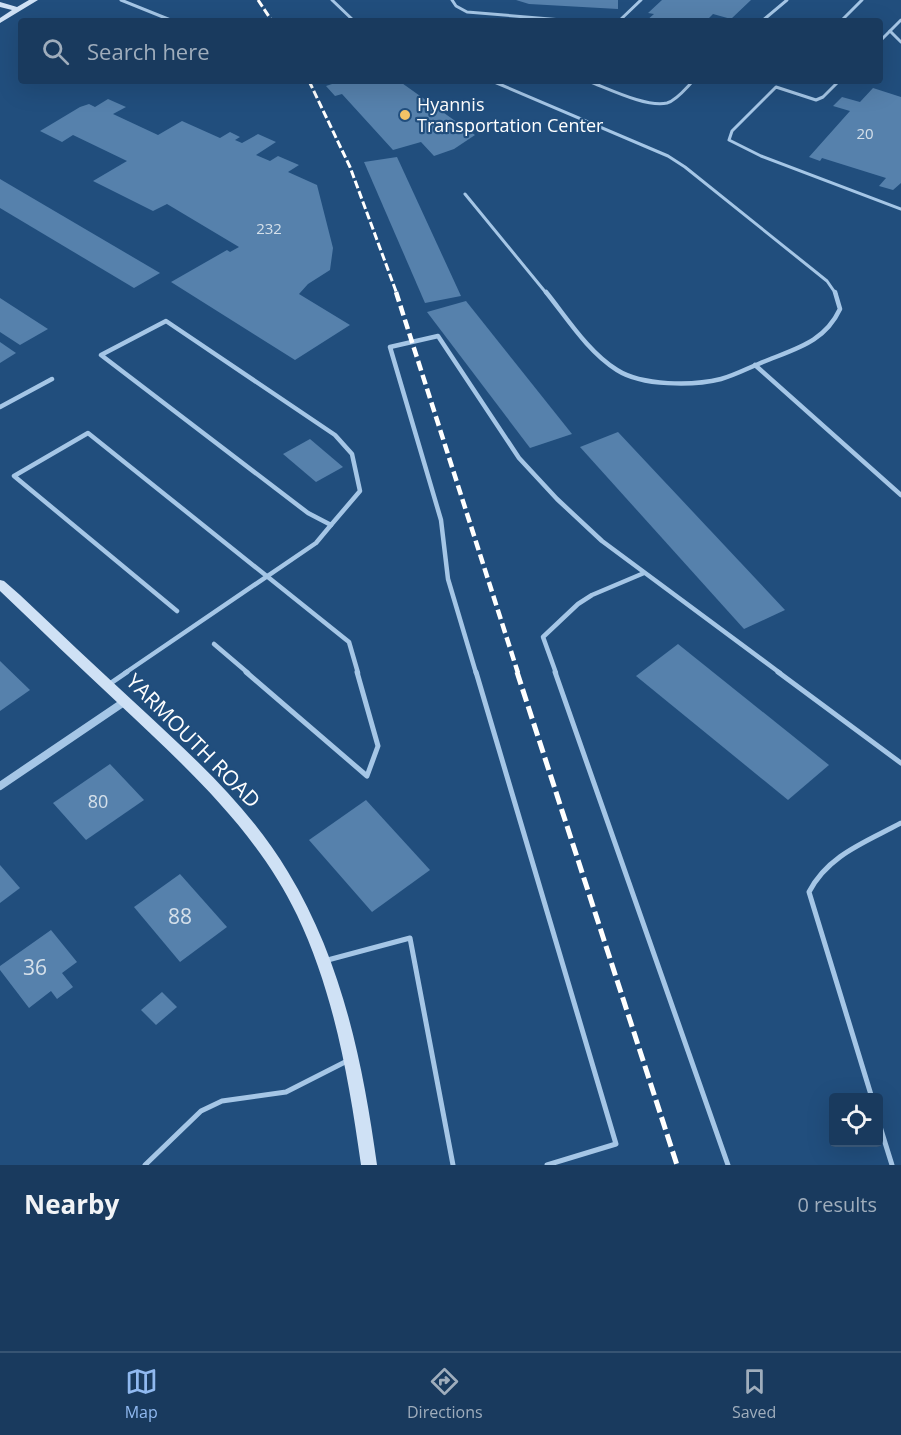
<!DOCTYPE html>
<style>
:root{--surface:#193a5e;--page:#224164;--text:#f1f3f6;--muted:#9fadbc;--line:#375473;--accent:#90b9f0}
body{margin:0;font-family:"Open Sans",sans-serif;background:var(--page);color:var(--text)}
.controls{position:absolute;right:18px;bottom:18px;display:grid;overflow:hidden;border-radius:6px;box-shadow:0 6px 24px #0002}
.controls button{width:54px;height:54px;display:grid;place-items:center;padding:0;border:0;border-bottom:2px solid var(--line);background:var(--surface);color:var(--text);font:30px sans-serif}
.list{margin:0;padding:0;list-style:none}
h2{display:flex;justify-content:space-between;align-items:center;height:78px;margin:0;padding:0 24px;font-size:26px}
h2 small{font-size:20px;font-weight:400;color:var(--muted)}
.icon{flex:none;width:33px;height:33px;fill:none;stroke:currentColor;stroke-width:2;stroke-linecap:round;stroke-linejoin:round}
.map{position:relative;flex:none;width:901px;height:1165px;overflow:hidden}
.search{position:absolute;background:var(--surface);box-shadow:0 6px 24px #0002;left:18px;right:18px;top:18px;height:66px;display:flex;align-items:center;gap:15px;box-sizing:border-box;padding:0 21px;border-radius:6px;color:var(--muted);font-size:22px}
.sheet{height:186px;background:var(--surface)}
nav{display:flex;justify-content:space-around;align-items:center;box-sizing:border-box;height:84px;border-top:2px solid var(--line);background:var(--surface);font-size:16px;color:var(--muted)}
nav a{display:grid;justify-items:center;gap:3px}
nav .on{color:var(--accent)}
.map>svg:first-child{display:block}
.building{fill:#5681ac}
.lines{fill:none;stroke-linecap:round;stroke-linejoin:round}
.lane-far2{stroke:#a5c6e6;stroke-width:3}
.lane-far1{stroke:#a5c6e6;stroke-width:4.5}
.lane{stroke:#a5c6e6;stroke-width:5}
.street{stroke:#a5c6e6;stroke-width:8}
.secondary{fill:#cfe1f5;fill-rule:evenodd}
.rail-far2{stroke:#fff;stroke-width:3;stroke-dasharray:8 3;stroke-linecap:butt}
.rail-far1{stroke:#fff;stroke-width:4.5;stroke-dasharray:10 4.5;stroke-linecap:butt}
.rail{stroke:#fff;stroke-width:5;stroke-dasharray:13 5;stroke-linecap:butt}
.poi-dot{fill:#f3c366;stroke:#214e7d;stroke-width:2}
.labels{text-anchor:middle;stroke-width:4.5;stroke-linejoin:round;paint-order:stroke}
.far-number-label{font-size:15px;fill:#d5e0ea}
.far-poi-label{font-size:18px;fill:#fff;stroke:#214e7d;text-anchor:start}
.number-label{font-size:18px;fill:#d5e0ea}
.street-label{font-size:21px;fill:#fff;stroke:#214e7d}
.near-number-label{font-size:21px;fill:#d5e0ea}
</style>
<div class="map">
<svg width="901" height="1165" viewBox="0 0 901 1165">
<rect width="100%" height="100%" fill="#214e7d"/>
<g class="building">
<path d="M 516,0 L 618,0 L 618,9 L 529,4 Z"/>
<path d="M 662,0 L 751,0 L 731,19 L 713,14 L 706,21 L 646,21 L 654,14 L 648,13 Z"/>
<path d="M 328,81 L 399,81 L 475,135 L 454,149 L 434,156 L 421,142 L 393,150 L 342,94 L 335,96 L 326,86 L 332,84 Z"/>
<path d="M 873,88 L 901,97 L 901,183 L 893,190 L 879,186 L 886,178 L 822,158 L 820,161 L 809,157 L 850,111 L 833,106 L 842,97 L 860,102 Z"/>
<path d="M 108,99 L 126,107 L 113,114 L 158,135 L 182,121 L 220,138 L 230,132 L 240,137 L 235,140 L 242,143 L 258,134 L 276,142 L 256,155 L 270,161 L 278,156 L 299,165 L 288,172 L 317,185 L 333,248 L 330,270 L 308,284 L 299,294 L 350,325 L 295,360 L 171,282 L 227,250 L 230,252 L 239,247 L 167,204 L 153,211 L 93,181 L 127,161 L 73,135 L 62,142 L 40,131 L 80,107 L 89,104 L 95,107 Z"/>
<path d="M 397,157 L 461,296 L 425,303 L 364,162 Z"/>
<path d="M 0,179 L 160,273 L 134,288 L 0,208 Z"/>
<path d="M 0,298 L 48,329 L 20,345 L 0,332 Z"/>
<path d="M 466,301 L 572,434 L 530,448 L 427,312 Z"/>
<path d="M 0,342 L 16,353 L 0,363 Z"/>
<path d="M 618,432 L 785,610 L 744,629 L 580,447 Z"/>
<path d="M 310,439 L 343,467 L 316,482 L 283,454 Z"/>
<path d="M 678,644 L 829,765 L 788,800 L 636,676 Z"/>
<path d="M 0,661 L 30,690 L 0,711 Z"/>
<path d="M 110,764 L 144,800 L 86,840 L 53,803 Z"/>
<path d="M 366,800 L 430,870 L 372,912 L 309,840 Z"/>
<path d="M 0,865 L 20,888 L 0,903 Z"/>
<path d="M 180,874 L 227,927 L 180,962 L 134,907 Z"/>
<path d="M 51,930 L 77,962 L 62,973 L 73,987 L 57,999 L 51,991 L 29,1008 L 0,970 L 0,966 Z"/>
<path d="M 162,992 L 177,1007 L 156,1025 L 141,1010 Z"/>
</g>
<g class="lines">
<g class="lane-far2">
<path d="M 121,0 L 173,21"/>
<path d="M 332,0 L 354,21"/>
<path d="M 452,0 L 456,6 L 467,12 L 574,21"/>
<path d="M 619,21 L 641,0"/>
<path d="M 762,21 L 787,0"/>
<path d="M 841,21 L 862,0"/>
<path d="M 890,31 L 901,20"/>
<path d="M 880,41 L 890,31 L 901,42"/>
<path d="M 492,81 L 668,156 L 685,167 L 827,281 L 836,294"/>
<path d="M 588,81 C 607,88 647,108 667,103 C 677,100 686,88 693,81"/>
<path d="M 839,81 L 823,97 L 816,100 L 776,87 L 732,131 L 729,140 L 761,156 L 901,209"/>
<path d="M 465,194 L 547,294"/>
</g>
<g class="lane-far1">
<path d="M 546,292 C 567,318 588,352 617,370 C 642,386 693,386 721,379 C 736,375 752,366 768,360 C 798,348 825,341 840,309 L 835,292"/>
<path d="M 166,321 L 335,435 L 352,454 L 360,491 L 331,525 L 308,513 L 101,355 Z"/>
<path d="M 755,365 L 901,495"/>
<path d="M 0,407 L 52,379"/>
<path d="M 177,611 L 14,476 L 88,433 L 349,642 L 358,673"/>
<path d="M 214,644 L 248,673"/>
<path d="M 125,673 L 316,543 L 331,525"/>
<path d="M 476,673 L 448,579 L 441,520 L 390,347 L 438,336 L 519,458 L 557,499 L 602,541 L 780,673"/>
<path d="M 556,673 L 543,637 L 578,604 L 592,595 L 644,573"/>
</g>
<g class="lane">
<path d="M 246,672 L 367,776 L 378,746 L 357,672"/>
<path d="M 476,672 L 616,1144 L 547,1165"/>
<path d="M 555,672 L 728,1165"/>
<path d="M 778,672 L 901,763"/>
<path d="M 108,685 L 127,672"/>
<path d="M 324,961 L 410,938 L 453,1165"/>
<path d="M 872,1098 L 809,892 C 828,855 866,842 901,823"/>
<path d="M 878,1120 L 892,1165"/>
<path d="M 145,1165 L 201,1111 L 222,1101 L 286,1092 L 349,1060"/>
</g>
<path class="street" d="M 0,786 L 124,702"/>
<g class="secondary">
<path d="M 29,0 L 38,0 L 0,23 L 0,18 L 12,10 L 0,7 L 0,2 L 17,7 Z"/>
<path d="M 0,580 L 4,581 L 20,595 C 58,631 95,666 133,701 C 189,753 248,805 288,872 C 342,961 363,1063 377,1165 L 361,1165 C 349,1079 334,993 297,915 C 256,830 186,767 119,704 C 79,667 40,629 0,591 Z"/>
</g>
<g class="rail-far2">
<path d="M 258,0 L 272,21"/>
<path d="M 309,81 L 350,167 L 397,294"/>
</g>
<path class="rail-far1" d="M 396,292 L 518,673"/>
<path class="rail" d="M 517,672 L 677,1165"/>
</g>
<circle class="poi-dot" cx="405" cy="115" r="6"/>
<g class="labels">
<g class="far-number-label">
<text x="865" y="139">20</text>
<text x="269" y="234">232</text>
</g>
<g class="far-poi-label">
<text x="417" y="111">Hyannis<tspan x="417" dy="21">Transportation Center</tspan></text>
</g>
<g class="number-label">
<text x="98" y="808">80</text>
</g>
<g class="street-label">
<text transform="translate(193 741) rotate(45)" y="7">YARMOUTH ROAD</text>
</g>
<g class="near-number-label">
<text x="180" y="924">88</text>
<text x="35" y="975">36</text>
</g>
</g>
</svg>
<div class="controls">
<button><svg class="icon" aria-label="locate" viewBox="0 0 24 24"><circle cx="12" cy="12" r="6"/><path d="M12 2v4M12 18v4M2 12h4M18 12h4"/></svg></button>
</div>
<div class="search"><svg class="icon" aria-label="search" viewBox="0 0 24 24"><circle cx="10" cy="10" r="6"/><path d="M15 15l6 6"/></svg>Search here</div>
</div>
<section class="sheet">
<h2>Nearby<small>0 results</small></h2>
<ul class="list">
</ul>
</section>
<nav>
<a class="on"><svg class="icon" aria-label="map" viewBox="0 0 24 24"><path d="M3 6l6-2 6 2 6-2v14l-6 2-6-2-6 2zM9 4v14M15 6v14"/></svg>Map</a>
<a><svg class="icon" aria-label="directions" viewBox="0 0 24 24"><path d="M12 3l9 9-9 9-9-9zM9 14v-3h6M13 9l2 2-2 2"/></svg>Directions</a>
<a><svg class="icon" aria-label="saved" viewBox="0 0 24 24"><path d="M7 4h10v16l-5-4-5 4z"/></svg>Saved</a>
</nav>
